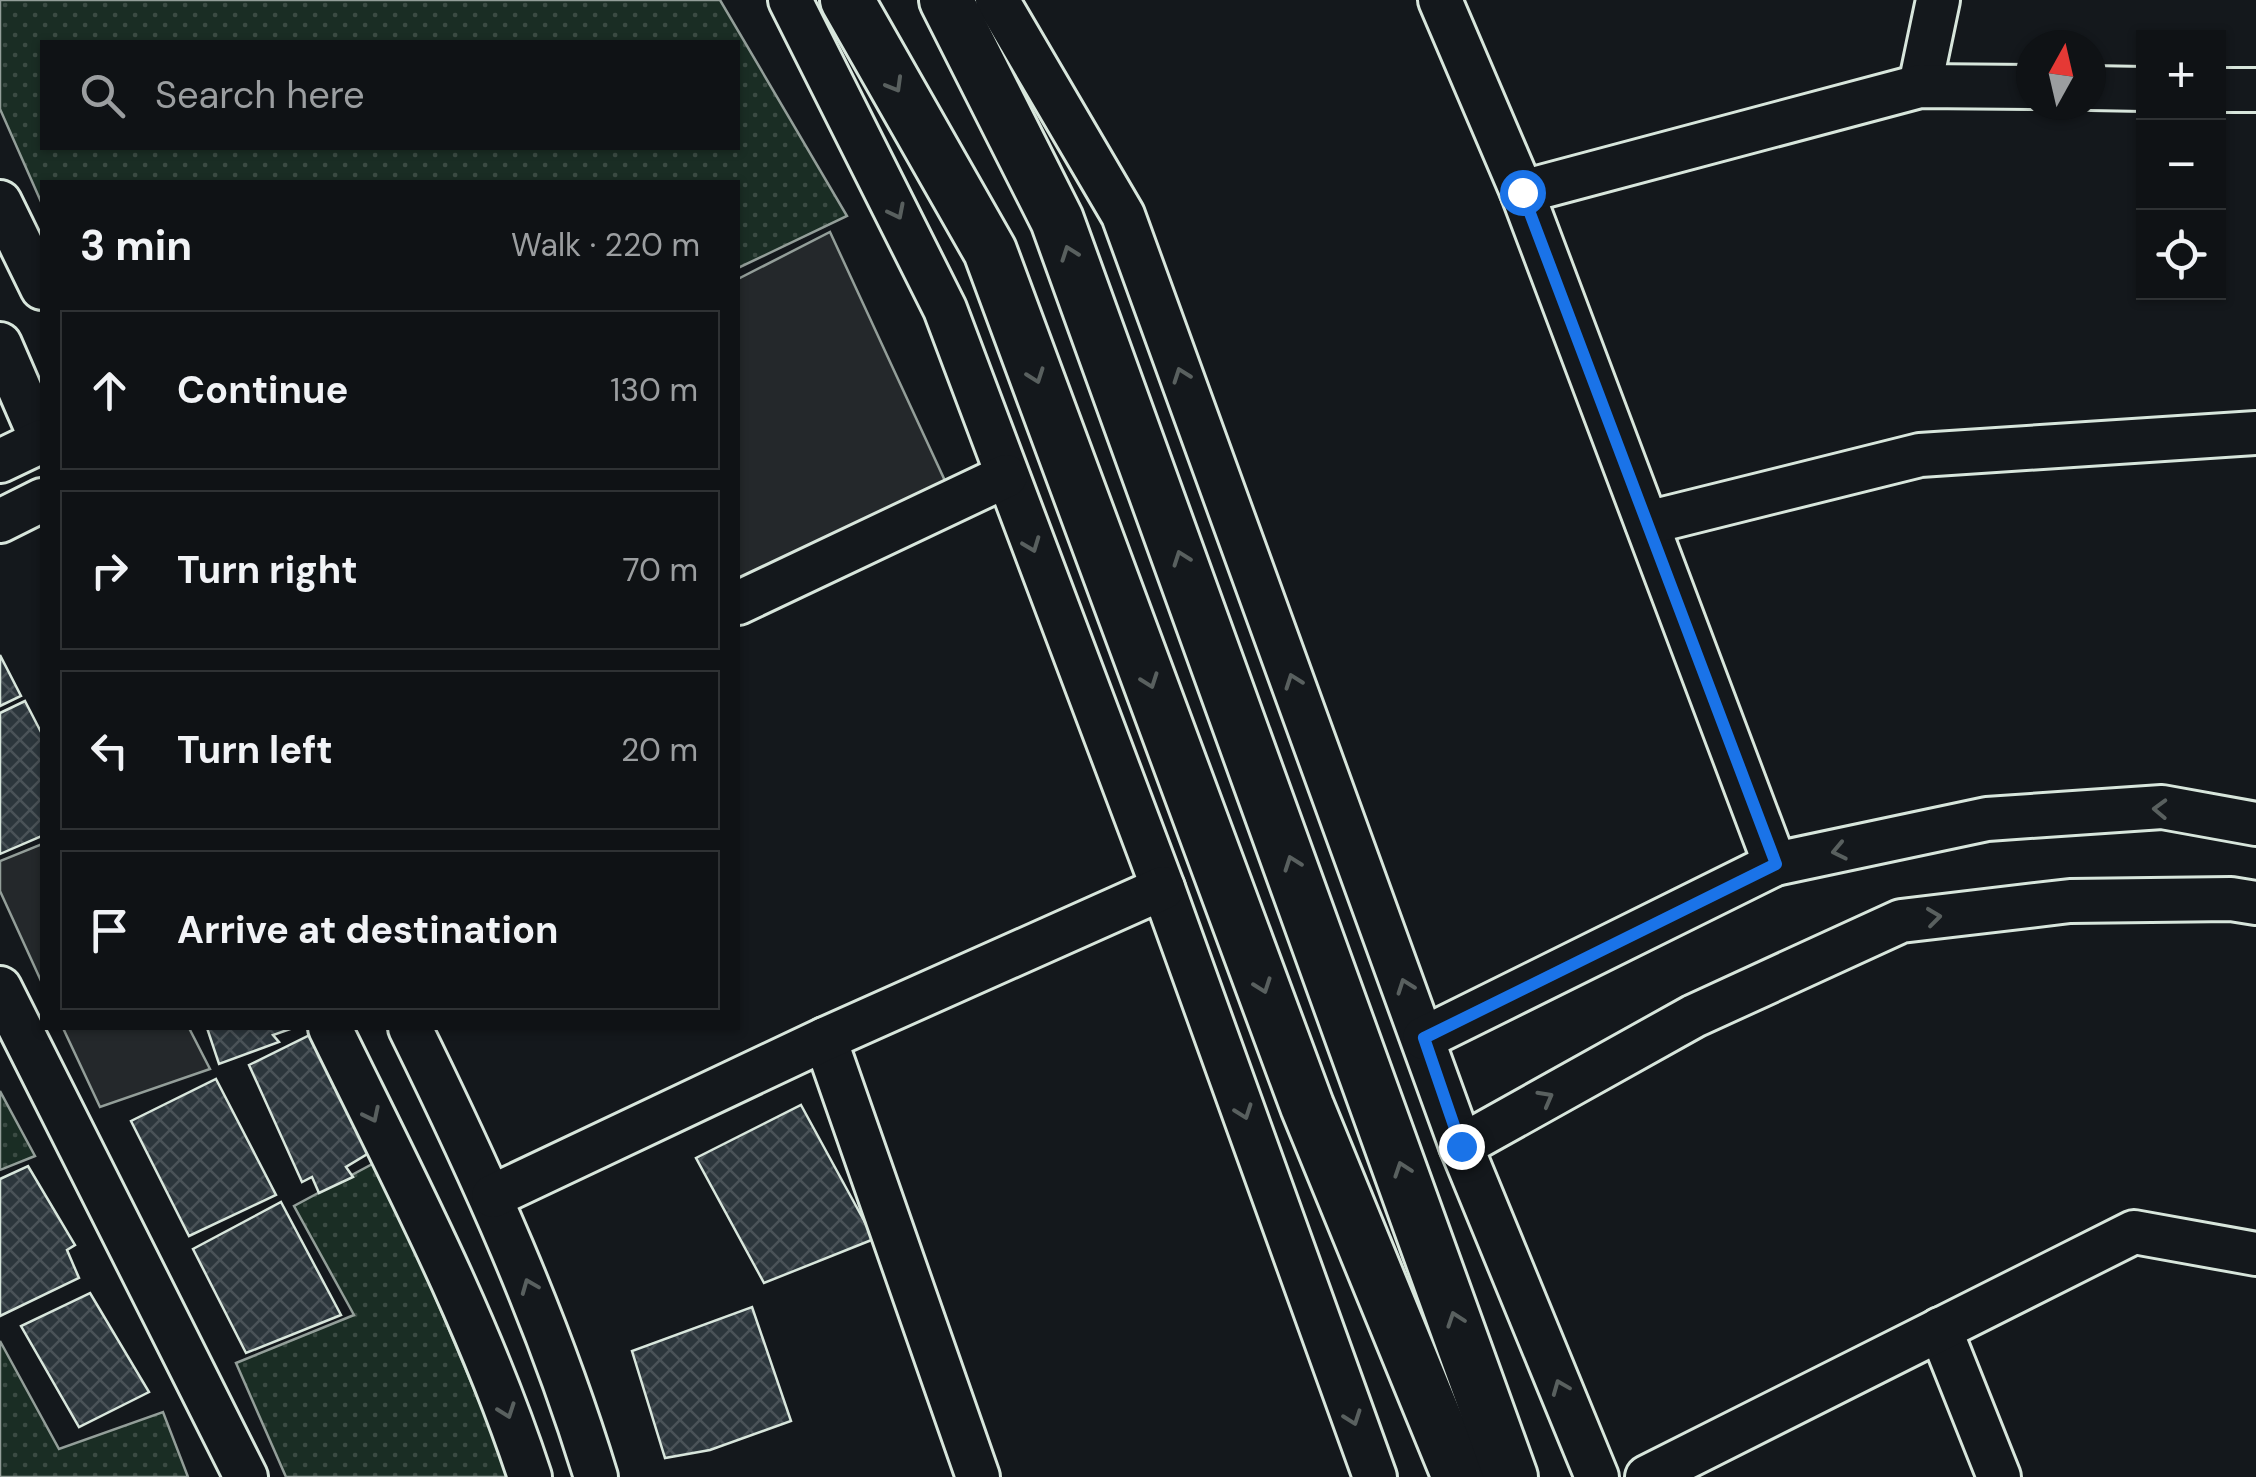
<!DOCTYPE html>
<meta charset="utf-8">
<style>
:root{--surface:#0f1215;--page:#1d2022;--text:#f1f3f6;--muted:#9b9ea0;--line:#2f3234}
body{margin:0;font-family:"DM Sans",sans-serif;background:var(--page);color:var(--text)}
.controls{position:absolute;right:30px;top:30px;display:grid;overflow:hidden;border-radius:0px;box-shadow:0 2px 8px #0004}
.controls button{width:90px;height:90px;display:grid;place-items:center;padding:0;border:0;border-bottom:2px solid var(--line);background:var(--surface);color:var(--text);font:50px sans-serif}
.compass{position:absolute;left:2016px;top:30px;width:90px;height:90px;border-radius:50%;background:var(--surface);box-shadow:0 2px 8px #0004;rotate:8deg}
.stop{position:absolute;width:30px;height:30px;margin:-22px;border:8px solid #1a73e8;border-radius:50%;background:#fff}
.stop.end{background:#1a73e8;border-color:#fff;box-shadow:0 2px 10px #0008}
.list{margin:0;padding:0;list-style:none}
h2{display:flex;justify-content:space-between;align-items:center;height:130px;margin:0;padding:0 40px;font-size:42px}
h2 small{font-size:32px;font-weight:400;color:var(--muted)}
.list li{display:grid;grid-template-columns:65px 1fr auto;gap:30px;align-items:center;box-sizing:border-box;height:160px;margin:0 20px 20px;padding:0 20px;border:2px solid var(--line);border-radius:0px}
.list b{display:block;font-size:38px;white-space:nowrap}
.list em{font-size:32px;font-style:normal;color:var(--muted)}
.icon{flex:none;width:55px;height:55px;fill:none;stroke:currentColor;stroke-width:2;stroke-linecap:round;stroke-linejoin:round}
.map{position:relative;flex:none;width:2256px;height:1477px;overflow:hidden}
.search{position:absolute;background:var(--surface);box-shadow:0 2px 8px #0004;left:40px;top:40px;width:700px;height:110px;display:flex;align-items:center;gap:25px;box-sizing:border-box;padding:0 35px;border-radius:0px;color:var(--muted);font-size:38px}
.panel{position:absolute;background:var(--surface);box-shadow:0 2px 8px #0004;left:40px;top:180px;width:700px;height:850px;border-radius:0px}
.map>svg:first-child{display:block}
.grass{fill:url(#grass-dots);stroke:#939e99;stroke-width:2.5;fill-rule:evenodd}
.parking{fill:#24282b;stroke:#939e99;stroke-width:2.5}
.building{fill:url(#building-cross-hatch);stroke:#d8e6dc;stroke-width:2.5}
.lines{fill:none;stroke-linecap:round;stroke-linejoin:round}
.minor-casing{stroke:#d8e6dc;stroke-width:48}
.major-casing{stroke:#d8e6dc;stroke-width:58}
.minor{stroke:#14181c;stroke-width:42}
.major{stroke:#14181c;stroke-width:52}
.oneway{stroke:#59605f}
.route{stroke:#1a73e8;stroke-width:12}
</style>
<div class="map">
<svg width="2256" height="1477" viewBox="0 0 2256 1477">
<defs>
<pattern id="grass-dots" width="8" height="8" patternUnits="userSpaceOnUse" patternTransform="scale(2.5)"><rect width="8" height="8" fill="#1a2d24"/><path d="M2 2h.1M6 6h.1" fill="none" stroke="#3b4b43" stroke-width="1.8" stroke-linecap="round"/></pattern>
<pattern id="building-cross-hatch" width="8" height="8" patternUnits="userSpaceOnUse" patternTransform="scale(2.5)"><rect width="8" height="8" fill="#2c363c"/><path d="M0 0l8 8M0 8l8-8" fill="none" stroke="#4a5358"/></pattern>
</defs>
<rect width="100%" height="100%" fill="#14181c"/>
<g class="grass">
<path d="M 0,0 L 720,0 L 847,216 L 738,268 L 738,182 L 42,182 L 42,204 L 0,109 ZM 738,42 L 738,148 L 42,148 L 42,42 Z"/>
<path d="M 0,1091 L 35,1156 L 0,1170 Z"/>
<path d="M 378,1161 L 511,1477 L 286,1477 L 236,1363 L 354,1315 L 294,1206 Z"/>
<path d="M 0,1341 L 59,1449 L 163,1412 L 188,1477 L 0,1477 Z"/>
</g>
<g class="parking">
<path d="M 830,232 L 946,483 L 738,582 L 738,279 Z"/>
<path d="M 42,844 L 42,983 L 0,891 L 0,861 Z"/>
<path d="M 63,1028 L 189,1028 L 210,1069 L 100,1107 Z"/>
</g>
<g class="building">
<path d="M 0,655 L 21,696 L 0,706 Z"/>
<path d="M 25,701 L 42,734 L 42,836 L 0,854 L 0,713 Z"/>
<path d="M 207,1028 L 293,1028 L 273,1035 L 279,1042 L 219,1064 Z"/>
<path d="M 324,1028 L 384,1144 L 346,1167 L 353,1177 L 319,1193 L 312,1177 L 302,1182 L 249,1065 Z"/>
<path d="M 216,1079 L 276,1195 L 189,1236 L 131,1121 Z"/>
<path d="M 801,1105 L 874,1239 L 764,1283 L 696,1158 Z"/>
<path d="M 28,1166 L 75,1245 L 67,1250 L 79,1278 L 0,1316 L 0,1179 Z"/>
<path d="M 281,1202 L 341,1315 L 246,1353 L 193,1249 Z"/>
<path d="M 90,1293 L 149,1392 L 79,1427 L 21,1326 Z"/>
<path d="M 752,1307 L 791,1421 L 710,1450 L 665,1458 L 632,1351 Z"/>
</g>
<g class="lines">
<defs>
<g id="minor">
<path d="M 790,0 L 945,309 L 1163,888 L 1375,1477"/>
<path d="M 997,0 L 1123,215 L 1461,1146 L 1597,1477"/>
<path d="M 1440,0 L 1522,192 L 1775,864"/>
<path d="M 1920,86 L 1938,0"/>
<path d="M 2091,88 L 2144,89"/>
<path d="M 2218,90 L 2256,90"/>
<path d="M 1522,192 L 1920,86 L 2031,87"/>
<path d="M 0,202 L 42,288"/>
<path d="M 0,344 L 42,441"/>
<path d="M 0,461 L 42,441"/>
<path d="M 0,521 L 42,500"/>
<path d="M 1647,523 L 1920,455 L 2256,433"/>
<path d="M 738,603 L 1006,476"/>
<path d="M 0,988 L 246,1477"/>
<path d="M 330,1028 C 402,1175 479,1321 530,1477"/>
<path d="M 410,1028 C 482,1174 548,1320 596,1477"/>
<path d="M 1424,1038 L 1775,864 L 1987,819 L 2162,807 L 2256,824"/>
<path d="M 825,1039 L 978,1477"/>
<path d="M 1461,1146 L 1694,1016 L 1901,921 L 2070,901 L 2231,899 L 2256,903"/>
<path d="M 493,1196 L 825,1039 L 1163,888"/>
<path d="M 1940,1329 L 1999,1477"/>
<path d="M 1647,1477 L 2134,1232 L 2256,1254"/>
</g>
<g id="major">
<path d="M 847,0 L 990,251 L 1307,1106 L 1459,1477"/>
<path d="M 946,0 L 1057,220 L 1511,1477"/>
</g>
</defs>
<use href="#minor" class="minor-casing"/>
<use href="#major" class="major-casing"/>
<use href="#minor" class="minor"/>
<use href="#major" class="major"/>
</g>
<defs><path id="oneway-chevron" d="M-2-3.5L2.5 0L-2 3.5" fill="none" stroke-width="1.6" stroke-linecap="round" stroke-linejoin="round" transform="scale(2.5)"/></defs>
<g class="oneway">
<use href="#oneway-chevron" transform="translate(895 85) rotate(60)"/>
<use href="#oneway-chevron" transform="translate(897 212) rotate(63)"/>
<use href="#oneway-chevron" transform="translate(1069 253) rotate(-110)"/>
<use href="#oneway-chevron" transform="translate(1181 375) rotate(-110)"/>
<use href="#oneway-chevron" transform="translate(1036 376) rotate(70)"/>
<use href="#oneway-chevron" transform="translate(1032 545) rotate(69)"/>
<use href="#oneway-chevron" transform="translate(1181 558) rotate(-110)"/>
<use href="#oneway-chevron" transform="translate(1150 681) rotate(70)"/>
<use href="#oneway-chevron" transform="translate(1293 681) rotate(-110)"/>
<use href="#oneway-chevron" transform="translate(2160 809) rotate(-178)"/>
<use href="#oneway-chevron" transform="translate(1839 851) rotate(168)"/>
<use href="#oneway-chevron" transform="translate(1292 863) rotate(-110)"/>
<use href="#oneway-chevron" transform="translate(1934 917) rotate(-7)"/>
<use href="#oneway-chevron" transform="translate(1263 986) rotate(70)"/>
<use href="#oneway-chevron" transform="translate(1405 986) rotate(-110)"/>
<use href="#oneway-chevron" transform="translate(1546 1098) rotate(-29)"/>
<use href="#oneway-chevron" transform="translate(1244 1112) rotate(70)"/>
<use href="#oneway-chevron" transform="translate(372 1115) rotate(64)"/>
<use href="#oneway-chevron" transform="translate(1402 1169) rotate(-109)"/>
<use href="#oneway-chevron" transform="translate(529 1286) rotate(-112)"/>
<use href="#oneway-chevron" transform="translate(1455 1319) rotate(-109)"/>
<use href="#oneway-chevron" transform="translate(1560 1387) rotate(-112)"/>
<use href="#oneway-chevron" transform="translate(507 1411) rotate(70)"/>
<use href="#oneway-chevron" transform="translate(1353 1418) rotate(70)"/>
</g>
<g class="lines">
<path class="route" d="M 1461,1146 L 1424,1038 L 1776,864 L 1522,192"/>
</g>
</svg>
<div class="controls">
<button>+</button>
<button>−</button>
<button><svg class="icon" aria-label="locate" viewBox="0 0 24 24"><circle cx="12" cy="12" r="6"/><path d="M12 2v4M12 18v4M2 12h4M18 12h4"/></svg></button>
</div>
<svg class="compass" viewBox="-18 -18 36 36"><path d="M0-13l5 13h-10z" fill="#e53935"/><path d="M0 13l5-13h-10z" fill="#9b9ea0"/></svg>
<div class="stop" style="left:1522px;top:192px"></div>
<div class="stop end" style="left:1461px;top:1146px"></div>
<div class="search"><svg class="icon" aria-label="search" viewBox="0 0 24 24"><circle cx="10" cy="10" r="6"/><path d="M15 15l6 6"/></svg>Search here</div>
<section class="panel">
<h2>3 min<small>Walk · 220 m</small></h2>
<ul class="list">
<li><svg class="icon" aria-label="ahead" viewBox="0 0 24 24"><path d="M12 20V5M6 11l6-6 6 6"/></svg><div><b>Continue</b></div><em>130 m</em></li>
<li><svg class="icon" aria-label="right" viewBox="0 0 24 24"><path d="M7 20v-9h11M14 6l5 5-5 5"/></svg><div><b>Turn right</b></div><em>70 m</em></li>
<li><svg class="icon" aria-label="left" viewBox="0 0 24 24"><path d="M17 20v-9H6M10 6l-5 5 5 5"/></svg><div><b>Turn left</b></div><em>20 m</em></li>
<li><svg class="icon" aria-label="arrive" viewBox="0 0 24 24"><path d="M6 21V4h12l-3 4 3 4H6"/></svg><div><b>Arrive at destination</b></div></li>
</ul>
</section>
</div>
